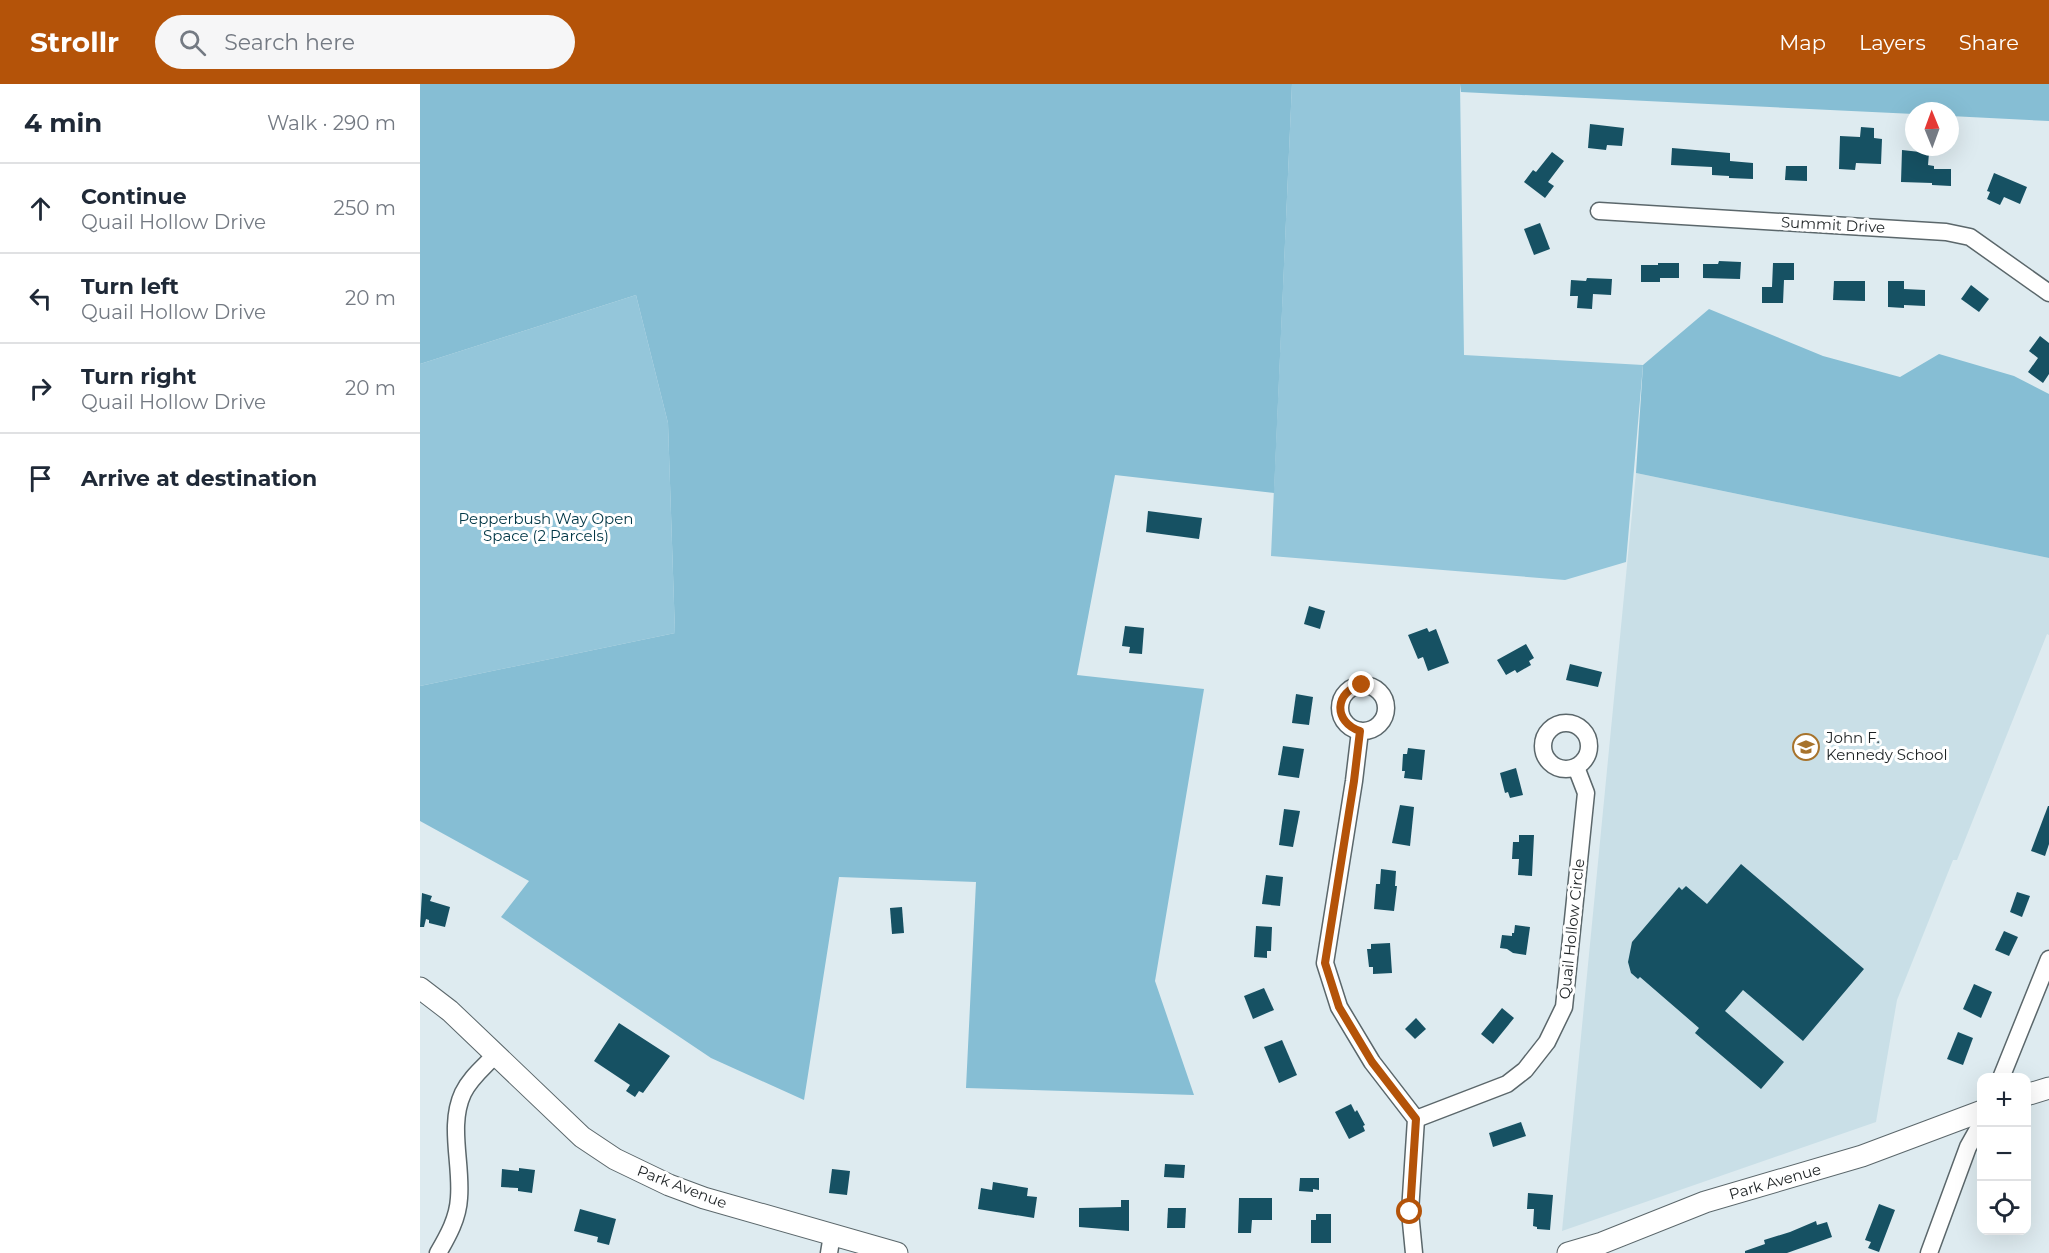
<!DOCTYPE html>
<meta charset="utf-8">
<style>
:root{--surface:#fff;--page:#f6f6f7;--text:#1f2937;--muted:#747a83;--line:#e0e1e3;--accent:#b45309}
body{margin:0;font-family:Montserrat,sans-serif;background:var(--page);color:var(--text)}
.controls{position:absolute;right:18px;bottom:18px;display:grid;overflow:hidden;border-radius:12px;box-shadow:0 6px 24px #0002}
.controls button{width:54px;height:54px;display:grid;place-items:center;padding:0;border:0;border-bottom:2px solid var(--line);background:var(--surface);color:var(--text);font:30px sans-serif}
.compass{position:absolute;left:1485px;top:18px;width:54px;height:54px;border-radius:50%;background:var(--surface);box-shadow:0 6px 24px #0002;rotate:359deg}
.stop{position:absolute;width:18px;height:18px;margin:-14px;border:4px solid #b45309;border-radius:50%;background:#fff}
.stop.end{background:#b45309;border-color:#fff;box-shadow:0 2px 6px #0008}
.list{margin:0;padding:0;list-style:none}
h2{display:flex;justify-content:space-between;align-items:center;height:78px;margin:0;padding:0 24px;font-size:26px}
h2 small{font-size:20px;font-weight:400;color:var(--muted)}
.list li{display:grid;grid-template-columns:39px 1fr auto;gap:18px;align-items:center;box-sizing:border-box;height:90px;padding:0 24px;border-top:2px solid var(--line)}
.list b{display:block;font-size:22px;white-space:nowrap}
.list p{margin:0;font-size:20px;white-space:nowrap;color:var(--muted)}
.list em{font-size:20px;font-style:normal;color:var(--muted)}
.icon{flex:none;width:33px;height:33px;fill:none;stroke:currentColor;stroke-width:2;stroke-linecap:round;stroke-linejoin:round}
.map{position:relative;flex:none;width:1629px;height:1169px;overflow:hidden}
header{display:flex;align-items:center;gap:36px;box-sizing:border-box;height:84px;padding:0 30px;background:var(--accent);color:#fff}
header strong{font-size:28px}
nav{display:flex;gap:33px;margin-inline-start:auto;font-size:21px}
.search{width:420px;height:54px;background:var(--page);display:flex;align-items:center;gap:15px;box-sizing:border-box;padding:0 21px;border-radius:33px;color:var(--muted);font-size:22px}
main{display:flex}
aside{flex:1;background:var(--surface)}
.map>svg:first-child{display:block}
.built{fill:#c9dfe7}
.green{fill:#94c6da}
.forest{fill:#86bed4}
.building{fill:#165163}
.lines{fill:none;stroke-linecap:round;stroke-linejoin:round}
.minor-casing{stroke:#5b676b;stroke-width:19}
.major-casing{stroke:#5b676b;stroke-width:23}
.minor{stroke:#fff;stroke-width:16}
.major{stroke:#fff;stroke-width:21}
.route{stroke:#b45309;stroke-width:8}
.labels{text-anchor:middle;stroke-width:6;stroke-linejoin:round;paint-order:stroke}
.street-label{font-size:15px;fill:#1d2224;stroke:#fff}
.park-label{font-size:15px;fill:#013746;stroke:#fff}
.poi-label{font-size:15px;fill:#1d2224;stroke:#fff;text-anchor:start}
</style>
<header>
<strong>Strollr</strong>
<div class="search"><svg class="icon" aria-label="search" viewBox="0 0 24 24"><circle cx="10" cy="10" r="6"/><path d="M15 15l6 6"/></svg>Search here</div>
<nav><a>Map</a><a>Layers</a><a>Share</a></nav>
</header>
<main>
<aside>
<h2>4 min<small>Walk · 290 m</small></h2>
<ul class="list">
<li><svg class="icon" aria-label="ahead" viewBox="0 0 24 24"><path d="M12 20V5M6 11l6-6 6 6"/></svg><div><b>Continue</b><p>Quail Hollow Drive</p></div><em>250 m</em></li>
<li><svg class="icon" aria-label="left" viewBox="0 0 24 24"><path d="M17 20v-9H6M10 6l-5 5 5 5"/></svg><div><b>Turn left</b><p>Quail Hollow Drive</p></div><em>20 m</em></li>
<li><svg class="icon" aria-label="right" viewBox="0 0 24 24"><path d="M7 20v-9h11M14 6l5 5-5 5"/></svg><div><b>Turn right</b><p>Quail Hollow Drive</p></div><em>20 m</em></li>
<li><svg class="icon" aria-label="arrive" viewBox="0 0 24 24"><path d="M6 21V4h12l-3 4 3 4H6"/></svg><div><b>Arrive at destination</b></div></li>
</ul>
</aside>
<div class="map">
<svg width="1629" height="1169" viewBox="0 0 1629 1169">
<rect width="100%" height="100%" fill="#deebf0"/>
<path class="built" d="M 1216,389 L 1629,474 L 1629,551 L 1627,550 L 1537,776 L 1533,776 L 1477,916 L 1456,1038 L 1142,1147 Z"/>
<g class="green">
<path d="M 872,0 L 1040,0 L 1044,271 L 1223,281 L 1206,478 L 1145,496 L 851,472 Z"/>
<path d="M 216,211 L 248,339 L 255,549 L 0,602 L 0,280 Z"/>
</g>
<g class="forest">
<path d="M 0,0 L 872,0 L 854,409 L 695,391 L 657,591 L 784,605 L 735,897 L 774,1011 L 546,1004 L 556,798 L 419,793 L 384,1016 L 291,974 L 81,833 L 109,797 L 0,737 L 0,602 L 255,549 L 248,339 L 216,211 L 0,280 Z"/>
<path d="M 1040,0 L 1629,0 L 1629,37 L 1530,32 L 1530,27 L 1494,27 L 1494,30 L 1041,8 Z"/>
<path d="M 1289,225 L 1403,272 L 1480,293 L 1519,270 L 1594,292 L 1629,310 L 1629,474 L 1216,389 L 1223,281 Z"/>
</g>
<g class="building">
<path d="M 1170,40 L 1204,44 L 1202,62 L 1187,61 L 1186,66 L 1168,64 Z"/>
<path d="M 1441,43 L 1454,44 L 1454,54 L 1462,55 L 1461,80 L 1436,79 L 1435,86 L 1419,85 L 1420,52 L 1440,53 Z"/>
<path d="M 1252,64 L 1310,69 L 1310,77 L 1333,79 L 1333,95 L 1309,94 L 1309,92 L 1292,91 L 1292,83 L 1251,81 Z"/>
<path d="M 1482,66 L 1509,69 L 1508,81 L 1514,82 L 1514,85 L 1531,85 L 1531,102 L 1512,101 L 1512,99 L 1481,98 Z"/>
<path d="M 1132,68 L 1144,77 L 1128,98 L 1134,102 L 1125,114 L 1104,98 L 1113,86 L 1116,88 Z"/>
<path d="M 1366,82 L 1387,82 L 1387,97 L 1365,96 Z"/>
<path d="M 1574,89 L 1607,103 L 1600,120 L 1584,113 L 1580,121 L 1567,115 L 1570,108 L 1567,107 Z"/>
<path d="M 1120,139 L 1130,165 L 1114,171 L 1104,145 Z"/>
<path d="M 1299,177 L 1321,178 L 1320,195 L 1283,194 L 1283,180 L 1298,180 Z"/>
<path d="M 1238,179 L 1259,179 L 1259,194 L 1240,194 L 1240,198 L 1221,198 L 1221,181 L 1238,181 Z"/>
<path d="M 1353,179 L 1374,179 L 1374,196 L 1364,196 L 1363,219 L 1342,219 L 1342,203 L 1352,203 Z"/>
<path d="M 1167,194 L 1192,195 L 1191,211 L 1173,210 L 1172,225 L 1157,224 L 1158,212 L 1150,212 L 1151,196 L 1166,197 Z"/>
<path d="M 1414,197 L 1445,197 L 1445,217 L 1413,216 Z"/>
<path d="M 1468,197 L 1484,197 L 1484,205 L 1505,206 L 1505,222 L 1484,221 L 1484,224 L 1468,223 Z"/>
<path d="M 1551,201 L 1569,215 L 1559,228 L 1541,215 Z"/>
<path d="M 1620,252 L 1629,259 L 1629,290 L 1623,299 L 1608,288 L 1618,274 L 1609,267 Z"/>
<path d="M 728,427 L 782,434 L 779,455 L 726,448 Z"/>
<path d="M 889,522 L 905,527 L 900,545 L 884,540 Z"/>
<path d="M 705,542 L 724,544 L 722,570 L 709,569 L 710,563 L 702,562 Z"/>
<path d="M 1007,544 L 1009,548 L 1016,545 L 1029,579 L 1008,587 L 1003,573 L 998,575 L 988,551 Z"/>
<path d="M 1106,560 L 1114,574 L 1109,577 L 1111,581 L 1097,589 L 1095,586 L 1086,591 L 1077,576 Z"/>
<path d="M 1150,580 L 1182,588 L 1178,603 L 1146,596 Z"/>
<path d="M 876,610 L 893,613 L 889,641 L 872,639 Z"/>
<path d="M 863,662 L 884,665 L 879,694 L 858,691 Z"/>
<path d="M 988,664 L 1005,666 L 1002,696 L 984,694 L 985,687 L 982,687 L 983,670 L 987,670 Z"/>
<path d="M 1096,684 L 1103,711 L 1090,714 L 1088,708 L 1085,709 L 1080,689 Z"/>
<path d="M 980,721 L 994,723 L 990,762 L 972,759 Z"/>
<path d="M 1628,722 L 1629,722 L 1629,760 L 1625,772 L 1611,767 Z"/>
<path d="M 864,725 L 880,727 L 873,763 L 859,761 Z"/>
<path d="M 1099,751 L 1114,751 L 1112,792 L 1098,791 L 1099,775 L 1092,775 L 1093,758 L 1099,758 Z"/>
<path d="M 1321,780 L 1444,885 L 1383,957 L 1323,906 L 1305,927 L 1364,978 L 1341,1005 L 1275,949 L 1279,944 L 1220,893 L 1218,895 L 1211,889 L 1208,878 L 1212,858 L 1259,803 L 1262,806 L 1266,802 L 1287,820 Z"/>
<path d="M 961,785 L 976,787 L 975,802 L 977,802 L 974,827 L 954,825 L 956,800 L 960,800 Z"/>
<path d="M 846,791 L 863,793 L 860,822 L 842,820 Z"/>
<path d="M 1597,808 L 1610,812 L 1602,833 L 1590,828 Z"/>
<path d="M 2,809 L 12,812 L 10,817 L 30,823 L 25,843 L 9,839 L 9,836 L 6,835 L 4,843 L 0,843 Z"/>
<path d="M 482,823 L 484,849 L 472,850 L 470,824 Z"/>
<path d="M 1095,841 L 1110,843 L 1106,871 L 1093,869 L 1087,865 L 1080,864 L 1082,851 L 1092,852 L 1092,849 L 1094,849 Z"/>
<path d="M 836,842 L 852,843 L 851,867 L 847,867 L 847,874 L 834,873 Z"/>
<path d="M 1584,847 L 1598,853 L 1589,872 L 1575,866 Z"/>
<path d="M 970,859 L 972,889 L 953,890 L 953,883 L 949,883 L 947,865 L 951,865 L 951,860 Z"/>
<path d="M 1554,900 L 1572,908 L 1561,934 L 1543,925 Z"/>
<path d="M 844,904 L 854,926 L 833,935 L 824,912 Z"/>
<path d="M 1082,924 L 1094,934 L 1073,960 L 1061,950 Z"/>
<path d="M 996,934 L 1006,945 L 995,955 L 985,945 Z"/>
<path d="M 199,939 L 250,972 L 223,1009 L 219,1007 L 215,1013 L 206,1007 L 210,1001 L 174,977 Z"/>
<path d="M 1538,948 L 1553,954 L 1543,981 L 1527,975 Z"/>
<path d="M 862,956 L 877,991 L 859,999 L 844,963 Z"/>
<path d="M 931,1020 L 935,1028 L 937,1026 L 945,1041 L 943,1042 L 945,1047 L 929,1055 L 915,1028 Z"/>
<path d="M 1101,1038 L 1106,1052 L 1073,1063 L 1069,1049 Z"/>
<path d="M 745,1080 L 765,1081 L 764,1094 L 744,1093 Z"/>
<path d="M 99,1084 L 115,1086 L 112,1109 L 98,1107 L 98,1104 L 81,1103 L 82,1085 L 99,1087 Z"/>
<path d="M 412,1085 L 430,1087 L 427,1111 L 409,1109 Z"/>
<path d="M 880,1094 L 899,1094 L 899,1106 L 893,1105 L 893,1108 L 879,1107 Z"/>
<path d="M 573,1098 L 608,1104 L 607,1112 L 617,1113 L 614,1134 L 558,1125 L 561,1104 L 572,1106 Z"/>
<path d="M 1108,1109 L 1133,1111 L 1130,1146 L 1117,1145 L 1117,1143 L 1113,1142 L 1114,1125 L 1107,1125 Z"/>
<path d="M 819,1114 L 852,1114 L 852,1136 L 832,1136 L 831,1149 L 818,1149 Z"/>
<path d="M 701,1116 L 709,1116 L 709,1147 L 659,1143 L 659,1124 L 701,1123 Z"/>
<path d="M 1459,1120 L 1475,1126 L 1459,1168 L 1448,1164 L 1451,1158 L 1445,1156 Z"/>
<path d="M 748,1124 L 766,1124 L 765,1144 L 747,1144 Z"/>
<path d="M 160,1125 L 196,1135 L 189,1161 L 177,1158 L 178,1153 L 154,1147 Z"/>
<path d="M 896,1130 L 911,1130 L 911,1159 L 891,1159 L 891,1136 L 896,1136 Z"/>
<path d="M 1396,1137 L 1397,1141 L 1407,1138 L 1412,1153 L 1367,1169 L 1325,1169 L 1325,1167 L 1345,1160 L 1344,1156 L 1370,1148 Z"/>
</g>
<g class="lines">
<defs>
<g id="minor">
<path d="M 1179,127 L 1526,148 L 1550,153 L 1629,209"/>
<circle cx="943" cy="624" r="23"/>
<circle cx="1146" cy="662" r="23"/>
<path d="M 940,647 L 934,697 L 905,879 L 919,923 L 952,978 L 996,1035 L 990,1128 L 994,1169"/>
<path d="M 1581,994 L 1629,875"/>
<path d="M 996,1035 L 1087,1000 L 1105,986 L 1127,958 L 1144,923 L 1166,709 L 1156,683"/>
<path d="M 18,1169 C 28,1152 38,1134 39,1114 C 42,1080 28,1041 43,1009 C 50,994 64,983 75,971"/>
<path d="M 409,1169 L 412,1151"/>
<path d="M 1509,1169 L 1548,1063 L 1562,1038"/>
</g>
<g id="major">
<path d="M 0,904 L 30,927 L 162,1053 L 195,1075 L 249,1101 L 284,1114 L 477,1169"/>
<path d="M 1606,1011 L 1629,1004"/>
<path d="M 1148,1169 L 1182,1159 L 1285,1118 L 1442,1072 L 1562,1027"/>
</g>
</defs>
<use href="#minor" class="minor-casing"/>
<use href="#major" class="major-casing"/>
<use href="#minor" class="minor"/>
<use href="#major" class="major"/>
</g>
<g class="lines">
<path class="route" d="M 942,601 C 914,607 913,638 940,647 L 934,697 L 905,879 L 919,923 L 952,978 L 996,1035 L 990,1128"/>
</g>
<defs>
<symbol id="school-ring" viewBox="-11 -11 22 22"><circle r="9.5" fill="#fff" stroke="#a7732c" stroke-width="1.5"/><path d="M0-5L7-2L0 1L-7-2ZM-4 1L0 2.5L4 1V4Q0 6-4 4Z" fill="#a7732c"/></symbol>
</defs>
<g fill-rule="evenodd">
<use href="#school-ring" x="1371" y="648" width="30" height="30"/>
</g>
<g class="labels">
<g class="street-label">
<text transform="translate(1413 141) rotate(3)" y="5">Summit Drive</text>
<text transform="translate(1152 845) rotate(-84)" y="5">Quail Hollow Circle</text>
<text transform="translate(1355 1098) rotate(-16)" y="5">Park Avenue</text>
<text transform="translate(262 1103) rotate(21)" y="5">Park Avenue</text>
</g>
<g class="park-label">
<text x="126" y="440">Pepperbush Way Open<tspan x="126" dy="17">Space (2 Parcels)</tspan></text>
</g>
<g class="poi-label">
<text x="1406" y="659">John F.<tspan x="1406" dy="17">Kennedy School</tspan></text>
</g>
</g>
</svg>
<div class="controls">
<button>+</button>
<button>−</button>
<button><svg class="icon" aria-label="locate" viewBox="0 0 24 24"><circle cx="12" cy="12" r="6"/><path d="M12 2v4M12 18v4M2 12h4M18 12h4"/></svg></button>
</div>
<svg class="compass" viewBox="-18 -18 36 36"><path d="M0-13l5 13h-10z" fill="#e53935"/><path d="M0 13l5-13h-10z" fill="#747a83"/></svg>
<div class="stop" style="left:990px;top:1128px"></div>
<div class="stop end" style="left:942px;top:601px"></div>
</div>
</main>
